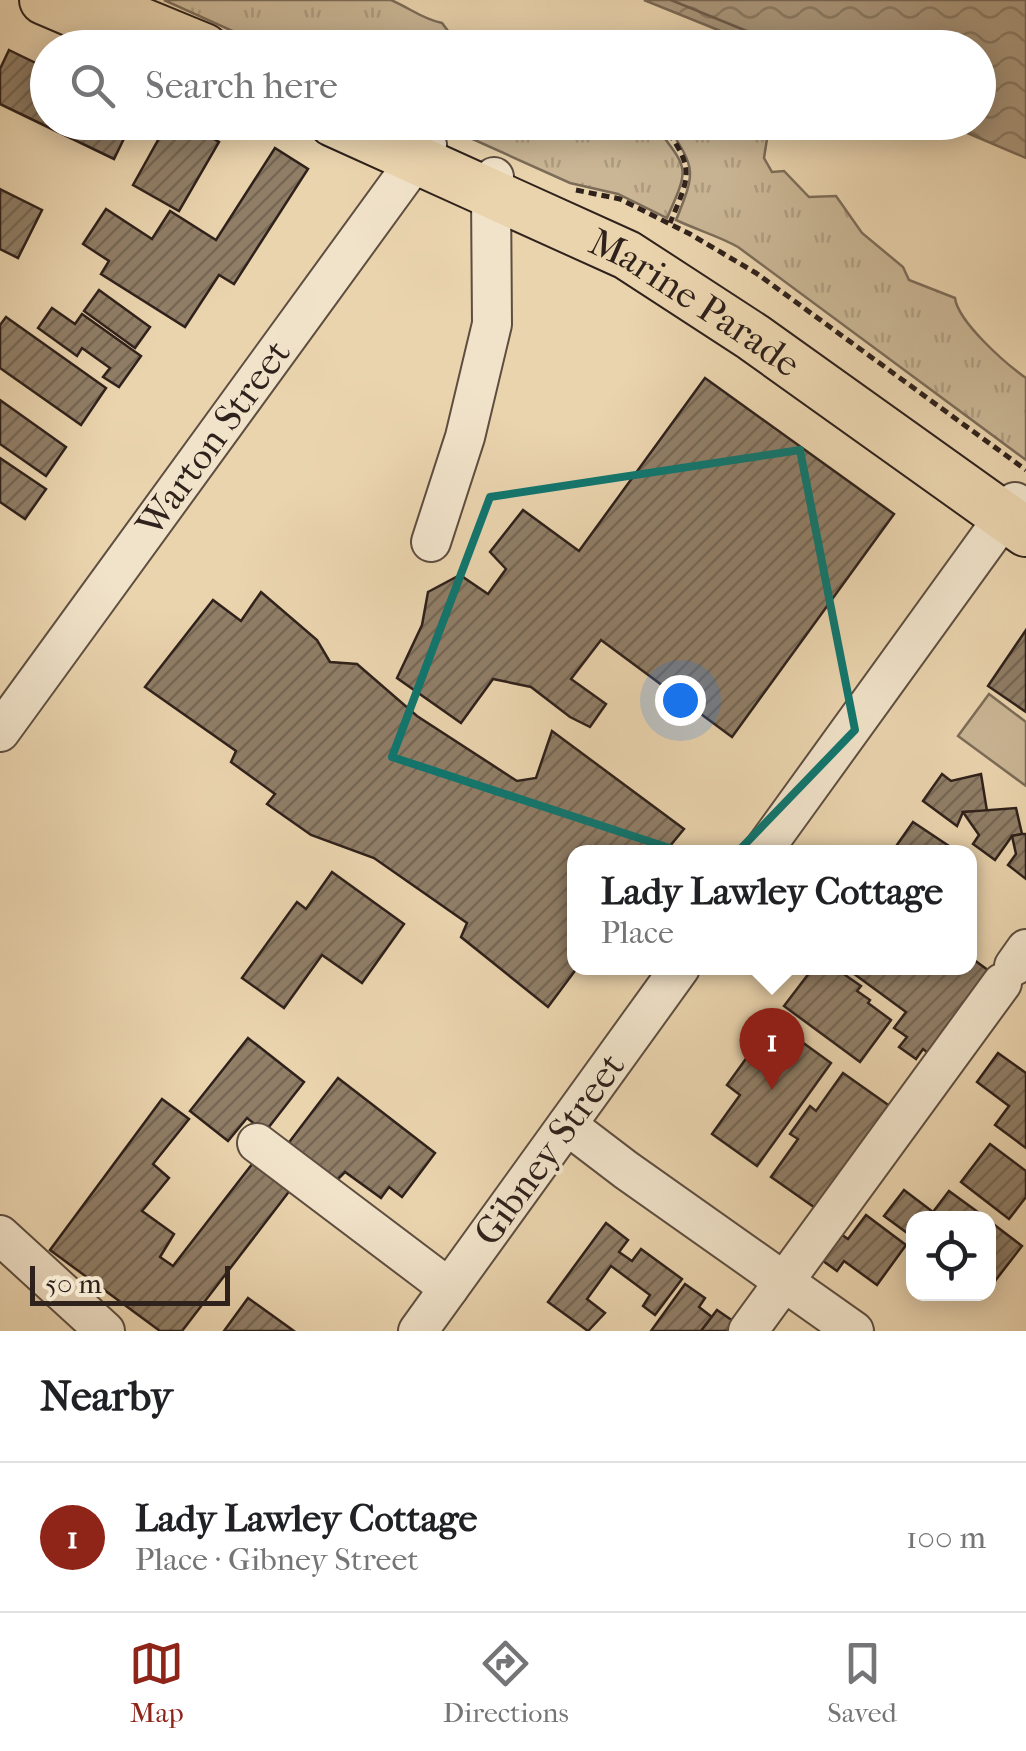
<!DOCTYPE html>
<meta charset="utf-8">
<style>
:root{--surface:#fff;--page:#f6f6f6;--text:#202124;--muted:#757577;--line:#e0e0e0;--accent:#8f2418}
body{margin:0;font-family:"IM FELL French Canon",serif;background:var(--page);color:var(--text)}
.controls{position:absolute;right:30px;bottom:30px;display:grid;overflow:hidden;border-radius:20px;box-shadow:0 5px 25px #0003}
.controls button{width:90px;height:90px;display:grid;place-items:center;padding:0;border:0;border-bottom:2px solid var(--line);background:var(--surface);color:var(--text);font:50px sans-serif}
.scale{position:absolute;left:30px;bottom:25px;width:200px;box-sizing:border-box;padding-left:10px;border:5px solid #2f211b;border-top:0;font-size:28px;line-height:35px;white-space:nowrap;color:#2f211b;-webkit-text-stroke:8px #f1e3ca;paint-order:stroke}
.you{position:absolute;left:680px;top:700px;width:35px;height:35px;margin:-25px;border:8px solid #fff;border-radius:50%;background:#1a73e8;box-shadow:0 0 0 15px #1a73e833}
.badge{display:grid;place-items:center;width:65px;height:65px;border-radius:50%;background:var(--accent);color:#fff;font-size:32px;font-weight:700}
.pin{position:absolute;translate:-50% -82px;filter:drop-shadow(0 2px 5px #0008)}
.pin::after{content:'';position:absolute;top:52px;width:35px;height:30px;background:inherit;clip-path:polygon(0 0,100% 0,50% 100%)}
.popup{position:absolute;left:567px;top:845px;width:410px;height:130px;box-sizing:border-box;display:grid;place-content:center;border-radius:20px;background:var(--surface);filter:drop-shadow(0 2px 8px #0005);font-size:32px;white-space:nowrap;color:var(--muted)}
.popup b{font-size:38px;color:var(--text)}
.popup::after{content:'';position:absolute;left:50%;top:100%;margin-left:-20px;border:20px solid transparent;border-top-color:var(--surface)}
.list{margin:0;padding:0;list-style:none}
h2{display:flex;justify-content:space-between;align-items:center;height:130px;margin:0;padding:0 40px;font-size:42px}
h2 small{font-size:32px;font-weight:400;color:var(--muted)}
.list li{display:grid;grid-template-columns:65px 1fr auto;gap:30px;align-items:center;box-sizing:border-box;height:150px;padding:0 40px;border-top:2px solid var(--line)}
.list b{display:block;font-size:38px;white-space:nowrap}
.list p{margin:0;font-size:32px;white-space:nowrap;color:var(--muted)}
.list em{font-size:32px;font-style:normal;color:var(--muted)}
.icon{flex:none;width:55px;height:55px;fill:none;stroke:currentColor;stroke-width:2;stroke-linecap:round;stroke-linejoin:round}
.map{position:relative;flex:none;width:1026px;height:1331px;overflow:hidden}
.search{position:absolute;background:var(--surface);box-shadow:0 5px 25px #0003;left:30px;right:30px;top:30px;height:110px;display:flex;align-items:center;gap:25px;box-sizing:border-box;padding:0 35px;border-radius:55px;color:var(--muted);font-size:38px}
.sheet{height:280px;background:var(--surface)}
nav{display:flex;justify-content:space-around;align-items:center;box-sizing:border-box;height:140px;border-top:2px solid var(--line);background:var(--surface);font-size:28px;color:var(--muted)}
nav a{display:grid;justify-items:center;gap:5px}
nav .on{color:var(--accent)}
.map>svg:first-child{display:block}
.grass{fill:url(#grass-tufts);stroke:#7c6c58;stroke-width:2.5}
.pitch{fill:#cab695;stroke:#7c6c58;stroke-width:2.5}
.water{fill:url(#water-waves);stroke:#796855;stroke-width:2.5}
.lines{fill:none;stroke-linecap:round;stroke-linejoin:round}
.shore{stroke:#6c5c4c;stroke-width:2.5}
.building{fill:url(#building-hatch);stroke:#2f211b;stroke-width:2.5}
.minor-casing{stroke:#5e4e40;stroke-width:42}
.major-casing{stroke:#2f211b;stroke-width:52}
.path{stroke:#2f211b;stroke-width:5;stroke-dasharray:8 5;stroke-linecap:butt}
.minor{stroke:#f1e3ca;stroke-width:38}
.major{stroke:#ead4ae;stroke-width:48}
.marked{fill:none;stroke:#0f766e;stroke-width:8;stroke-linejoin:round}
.labels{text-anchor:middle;stroke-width:8;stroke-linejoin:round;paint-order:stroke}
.street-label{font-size:38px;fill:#2f211b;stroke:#f1e3ca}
</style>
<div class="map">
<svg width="1026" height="1331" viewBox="0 0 1026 1331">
<defs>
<pattern id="grass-tufts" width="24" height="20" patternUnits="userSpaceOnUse" patternTransform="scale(2.5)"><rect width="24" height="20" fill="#cab695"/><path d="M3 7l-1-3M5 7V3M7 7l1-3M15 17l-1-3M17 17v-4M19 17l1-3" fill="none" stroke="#ae9c80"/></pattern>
<pattern id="water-waves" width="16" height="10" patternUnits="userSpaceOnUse" patternTransform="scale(2.5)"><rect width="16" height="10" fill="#aa977c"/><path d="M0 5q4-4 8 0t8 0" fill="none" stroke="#8b7b65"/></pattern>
<pattern id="building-hatch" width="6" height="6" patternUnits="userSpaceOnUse" patternTransform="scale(2.5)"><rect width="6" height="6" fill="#907e67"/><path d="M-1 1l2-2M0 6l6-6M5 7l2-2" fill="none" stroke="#766754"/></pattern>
</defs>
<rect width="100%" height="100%" fill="#ead4ae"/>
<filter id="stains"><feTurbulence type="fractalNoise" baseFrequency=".002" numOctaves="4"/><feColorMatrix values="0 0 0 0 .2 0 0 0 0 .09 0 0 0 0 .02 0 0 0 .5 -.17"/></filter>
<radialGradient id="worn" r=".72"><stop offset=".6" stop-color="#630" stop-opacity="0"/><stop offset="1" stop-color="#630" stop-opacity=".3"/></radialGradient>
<g class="grass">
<path d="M 164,0 L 391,0 C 410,8 422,19 442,23 L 460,47 L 268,47 Z"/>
<path d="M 437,123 L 653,123 C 688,170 691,164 667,218 L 618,194 L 570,183 Z"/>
<path d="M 666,123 L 727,123 L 741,132 L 767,139 L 764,158 L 772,172 L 784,171 L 809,197 L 836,196 L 862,233 L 903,267 L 909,280 L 955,298 C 958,322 1006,364 1026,378 L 1026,460 L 738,247 C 719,236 697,230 676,220 C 697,169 695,169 666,123 Z"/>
</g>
<path class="pitch" d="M 989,694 L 1026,722 L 1026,786 L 958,736 Z"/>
<path class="water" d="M 644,0 L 1026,0 L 1026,158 L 944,123 L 978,122 L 978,48 L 760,47 Z"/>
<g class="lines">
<path class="shore" d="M 671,0 L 754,34 L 760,48"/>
</g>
<g class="building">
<path d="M 9,50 L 48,69 L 48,122 L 132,122 L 114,159 L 0,104 L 0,69 Z"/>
<path d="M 175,122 L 185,122 L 219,142 L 179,211 L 133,185 L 162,133 L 167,136 Z"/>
<path d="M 275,148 L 308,169 L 234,284 L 219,275 L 185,327 L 101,274 L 109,261 L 83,244 L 106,209 L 152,239 L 170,211 L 216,240 Z"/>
<path d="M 0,189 L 42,210 L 18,258 L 0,249 Z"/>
<path d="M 99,290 L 150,327 L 135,348 L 84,311 Z"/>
<path d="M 52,308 L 75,324 L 82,314 L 141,356 L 119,387 L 103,377 L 110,368 L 82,348 L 77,356 L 38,328 Z"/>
<path d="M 6,317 L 106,388 L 81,425 L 0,368 L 0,325 Z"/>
<path d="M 705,378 L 894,514 L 732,737 L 601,640 L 571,679 L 606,704 L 590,727 L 570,717 L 531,687 L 493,679 L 461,723 L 397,678 L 422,625 L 428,592 L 460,575 L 488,594 L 506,569 L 490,552 L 523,510 L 579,551 Z"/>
<path d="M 0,400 L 66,447 L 46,476 L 0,444 Z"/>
<path d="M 0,458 L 46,489 L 25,519 L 0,502 Z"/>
<path d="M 261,592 L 317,640 L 330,662 L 357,664 L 417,716 L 517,781 L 536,778 L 552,731 L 684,829 L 665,852 L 619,850 L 617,852 L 574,852 L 574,968 L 577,968 L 548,1007 L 461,937 L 467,923 L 374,858 L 311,835 L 267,804 L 275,794 L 231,762 L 236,751 L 145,687 L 213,600 L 241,621 Z"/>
<path d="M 1026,630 L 1026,712 L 988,686 Z"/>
<path d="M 942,774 L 951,781 L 981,774 L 987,811 L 963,812 L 957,826 L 923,801 Z"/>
<path d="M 1016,808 L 1022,834 L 1012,836 L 995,860 L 973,844 L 979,835 L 963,812 Z"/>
<path d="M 913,822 L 958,852 L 892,852 Z"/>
<path d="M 1022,834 L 1026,834 L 1026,879 L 1008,865 L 1016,854 L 1012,836 Z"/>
<path d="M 332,872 L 404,924 L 362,983 L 322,955 L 284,1008 L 242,978 L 297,902 L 306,909 Z"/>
<path d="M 970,957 L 992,973 L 932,1056 L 923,1049 L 916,1059 L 899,1047 L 907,1037 L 894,1028 L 906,1012 L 846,968 L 970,968 Z"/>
<path d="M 813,968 L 835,968 L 861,986 L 857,991 L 870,1000 L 868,1003 L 891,1020 L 860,1062 L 784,1006 Z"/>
<path d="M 773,1021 L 831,1063 L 757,1166 L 712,1134 L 740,1095 L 727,1085 Z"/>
<path d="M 248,1038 L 304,1082 L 265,1132 L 247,1118 L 228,1141 L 190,1111 Z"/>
<path d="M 998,1053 L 1026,1073 L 1026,1148 L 995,1125 L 1009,1106 L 977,1082 Z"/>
<path d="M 843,1073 L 894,1109 L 821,1212 L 771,1177 L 798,1139 L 790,1134 L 810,1106 L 816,1111 Z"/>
<path d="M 338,1078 L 435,1153 L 402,1197 L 389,1187 L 381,1198 L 345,1172 L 332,1185 L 284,1149 Z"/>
<path d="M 162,1099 L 189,1119 L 153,1164 L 169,1178 L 142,1211 L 174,1234 L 160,1257 L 173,1266 L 256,1159 L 291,1189 L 182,1331 L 160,1331 L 50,1250 Z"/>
<path d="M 990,1144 L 1026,1171 L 1026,1197 L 1009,1219 L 961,1182 Z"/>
<path d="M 904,1190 L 933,1212 L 949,1191 L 986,1218 L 914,1218 L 914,1238 L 884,1216 Z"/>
<path d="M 866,1215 L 906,1245 L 877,1285 L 844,1261 L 837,1271 L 812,1253 L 831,1227 L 848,1239 Z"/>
<path d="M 988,1220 L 1022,1246 L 988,1290 Z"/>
<path d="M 606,1223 L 628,1240 L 619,1252 L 632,1261 L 641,1249 L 682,1279 L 655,1315 L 643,1306 L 650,1295 L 611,1266 L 587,1299 L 605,1313 L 588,1331 L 548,1302 Z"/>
<path d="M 685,1284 L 705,1298 L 699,1307 L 712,1317 L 701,1331 L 651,1331 Z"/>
<path d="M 248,1298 L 294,1331 L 224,1331 Z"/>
<path d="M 717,1310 L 736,1323 L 734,1331 L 701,1331 Z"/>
</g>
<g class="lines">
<defs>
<g id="minor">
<path d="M 431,542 L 465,437 L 492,324 L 491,192 L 494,177"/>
<path d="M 0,732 L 427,145"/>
<path d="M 762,852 L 1015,502"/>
<path d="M 1014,966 L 1026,949"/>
<path d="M 567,1125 L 626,1170 L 854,1331"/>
<path d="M 257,1143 L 449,1288"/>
<path d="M 0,1235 L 105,1331"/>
<path d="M 418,1331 L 680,968"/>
<path d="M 748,1331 L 1002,983"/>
</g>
<g id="major">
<path d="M 44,0 L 112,29"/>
<path d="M 87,0 L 204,48"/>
<path id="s1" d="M 333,122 L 627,255 L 753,337 L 1026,532"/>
</g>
</defs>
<use href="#minor" class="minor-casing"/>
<use href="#major" class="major-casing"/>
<g class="path">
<path d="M 237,41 L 253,48"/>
<path d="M 661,122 C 695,169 691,173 670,223"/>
<path d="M 576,190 L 620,199 L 690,234 L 756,273 L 1026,470"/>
</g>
<use href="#minor" class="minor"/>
<use href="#major" class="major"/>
</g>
<path class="marked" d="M 800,450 L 855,730 L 724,866 L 392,757 L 490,497 Z"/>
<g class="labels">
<g class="street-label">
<text dy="13" stroke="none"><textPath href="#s1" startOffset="405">Marine Parade</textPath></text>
<text transform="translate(213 438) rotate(-54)" y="13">Warton Street</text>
<text transform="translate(549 1149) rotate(-54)" y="13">Gibney Street</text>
</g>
</g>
<rect width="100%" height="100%" filter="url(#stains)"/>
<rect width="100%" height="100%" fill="url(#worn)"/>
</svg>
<div class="controls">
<button><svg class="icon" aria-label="locate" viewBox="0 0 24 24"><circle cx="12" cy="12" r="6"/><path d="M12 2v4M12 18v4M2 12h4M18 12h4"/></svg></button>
</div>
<div class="scale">50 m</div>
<div class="you"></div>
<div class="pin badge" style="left:772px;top:1090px">1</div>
<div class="popup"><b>Lady Lawley Cottage</b>Place</div>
<div class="search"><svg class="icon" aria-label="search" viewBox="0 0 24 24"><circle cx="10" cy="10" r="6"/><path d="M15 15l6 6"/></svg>Search here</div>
</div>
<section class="sheet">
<h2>Nearby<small></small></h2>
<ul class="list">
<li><span class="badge">1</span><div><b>Lady Lawley Cottage</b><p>Place · Gibney Street</p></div><em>100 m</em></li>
</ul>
</section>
<nav>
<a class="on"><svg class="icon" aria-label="map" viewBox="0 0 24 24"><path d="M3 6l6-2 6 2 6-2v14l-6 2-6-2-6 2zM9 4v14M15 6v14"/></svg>Map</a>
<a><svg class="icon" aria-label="directions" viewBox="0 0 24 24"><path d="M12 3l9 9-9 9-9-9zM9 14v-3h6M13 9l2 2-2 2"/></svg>Directions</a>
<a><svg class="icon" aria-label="saved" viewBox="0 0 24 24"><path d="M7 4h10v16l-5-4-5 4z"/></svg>Saved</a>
</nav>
